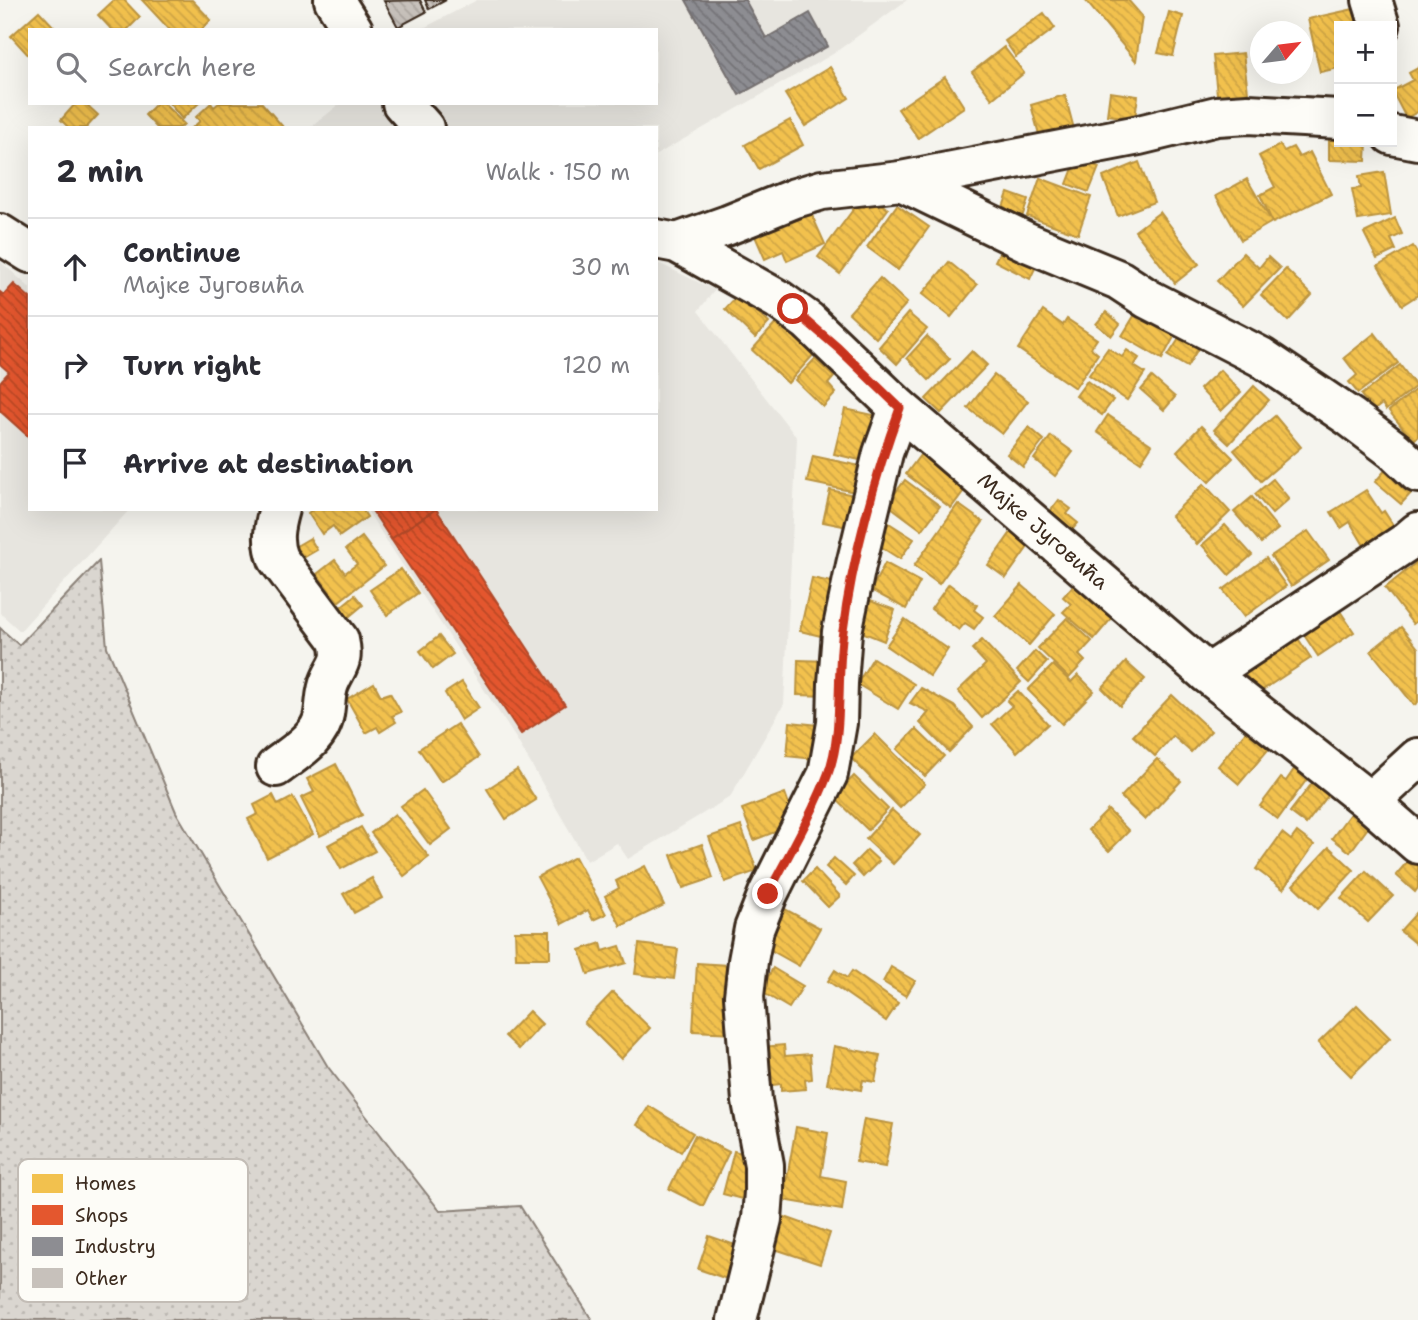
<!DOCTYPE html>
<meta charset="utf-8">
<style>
:root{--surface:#fff;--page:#f2f2f3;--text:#2b2b33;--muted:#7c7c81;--line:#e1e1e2}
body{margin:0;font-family:"Shantell Sans",sans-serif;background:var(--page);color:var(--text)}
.controls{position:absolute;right:21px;top:21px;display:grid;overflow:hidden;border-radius:0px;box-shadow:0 7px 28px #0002}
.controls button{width:63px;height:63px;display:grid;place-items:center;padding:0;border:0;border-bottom:2px solid var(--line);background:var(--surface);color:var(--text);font:35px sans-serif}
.compass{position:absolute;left:1250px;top:21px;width:63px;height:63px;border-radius:50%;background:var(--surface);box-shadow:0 7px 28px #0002;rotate:62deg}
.stop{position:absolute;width:21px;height:21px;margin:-16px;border:5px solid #c8321e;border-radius:50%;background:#fff}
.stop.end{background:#c8321e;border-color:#fff;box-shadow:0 2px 7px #0008}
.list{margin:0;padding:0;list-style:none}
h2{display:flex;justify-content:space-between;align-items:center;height:91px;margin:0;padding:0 28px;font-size:30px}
h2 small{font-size:23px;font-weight:400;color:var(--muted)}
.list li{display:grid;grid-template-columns:46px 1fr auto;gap:21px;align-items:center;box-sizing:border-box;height:98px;padding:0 28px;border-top:2px solid var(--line)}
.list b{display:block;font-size:26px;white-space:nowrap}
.list p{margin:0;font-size:23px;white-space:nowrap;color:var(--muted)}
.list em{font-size:23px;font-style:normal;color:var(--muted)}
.icon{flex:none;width:38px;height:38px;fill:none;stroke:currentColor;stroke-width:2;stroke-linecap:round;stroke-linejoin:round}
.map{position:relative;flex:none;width:1418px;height:1320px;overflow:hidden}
.search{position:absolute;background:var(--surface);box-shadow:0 7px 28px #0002;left:28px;top:28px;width:630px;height:77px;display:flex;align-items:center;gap:18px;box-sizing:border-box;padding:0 24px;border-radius:0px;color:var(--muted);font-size:26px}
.panel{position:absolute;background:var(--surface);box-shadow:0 7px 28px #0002;left:28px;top:126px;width:630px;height:385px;border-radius:0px}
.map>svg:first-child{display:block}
.built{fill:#e7e5df}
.grass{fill:url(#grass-dots);stroke:#8a8077;stroke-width:2}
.homes{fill:url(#homes-back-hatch);stroke:#bb9440;stroke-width:2}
.shops{fill:url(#shops-back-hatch);stroke:#b14a29;stroke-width:2}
.industry{fill:url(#industry-back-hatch);stroke:#746f6f;stroke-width:2}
.building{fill:url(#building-back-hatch);stroke:#3b2a1e;stroke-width:2}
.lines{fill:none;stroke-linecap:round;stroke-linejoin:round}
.minor-casing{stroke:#3b2a1e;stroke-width:44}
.minor{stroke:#fdfcf7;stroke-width:38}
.route{stroke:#c8321e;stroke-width:9}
.labels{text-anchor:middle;stroke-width:7;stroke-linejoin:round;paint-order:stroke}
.street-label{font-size:21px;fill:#3b2a1e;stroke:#fdfcf7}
.key{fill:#fdfcf7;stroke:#c3bdb6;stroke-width:2}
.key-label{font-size:19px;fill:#3b2a1e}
</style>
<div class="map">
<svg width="1418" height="1320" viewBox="0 0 1418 1320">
<defs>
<pattern id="grass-dots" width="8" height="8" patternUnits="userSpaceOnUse" patternTransform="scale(1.75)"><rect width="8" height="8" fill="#dad6d0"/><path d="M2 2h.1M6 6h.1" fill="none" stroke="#bcb8b2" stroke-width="1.8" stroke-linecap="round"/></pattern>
<pattern id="homes-back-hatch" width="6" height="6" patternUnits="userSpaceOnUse" patternTransform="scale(1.75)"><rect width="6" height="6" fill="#f2c14e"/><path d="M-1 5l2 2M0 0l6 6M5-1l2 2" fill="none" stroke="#d0a644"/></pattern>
<pattern id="shops-back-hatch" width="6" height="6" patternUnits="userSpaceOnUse" patternTransform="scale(1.75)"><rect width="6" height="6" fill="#e4572e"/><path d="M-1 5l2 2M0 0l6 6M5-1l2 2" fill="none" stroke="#ba4827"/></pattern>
<pattern id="industry-back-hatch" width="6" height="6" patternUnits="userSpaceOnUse" patternTransform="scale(1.75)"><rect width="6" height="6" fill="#8d8d92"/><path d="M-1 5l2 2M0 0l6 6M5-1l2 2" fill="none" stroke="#747377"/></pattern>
<pattern id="building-back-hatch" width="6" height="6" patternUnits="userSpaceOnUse" patternTransform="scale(1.75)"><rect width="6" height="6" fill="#c7c1bb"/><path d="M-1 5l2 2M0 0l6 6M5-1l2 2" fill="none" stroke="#aca6a0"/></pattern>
</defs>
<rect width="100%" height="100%" fill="#f5f4ee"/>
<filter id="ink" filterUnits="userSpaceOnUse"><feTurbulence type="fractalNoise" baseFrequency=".0143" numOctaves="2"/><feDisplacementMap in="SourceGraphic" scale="14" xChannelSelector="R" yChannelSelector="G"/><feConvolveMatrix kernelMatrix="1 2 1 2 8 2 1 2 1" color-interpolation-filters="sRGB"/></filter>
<g filter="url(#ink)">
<g class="built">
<path d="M 477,0 L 907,0 L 833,54 L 656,155 L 656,128 L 448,128 L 429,103 L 656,103 L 656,30 L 420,30 Z"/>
<path d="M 341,103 L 381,103 L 403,128 L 310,128 Z"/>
<path d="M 0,261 L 30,288 L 30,509 L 130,509 L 20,631 L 0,613 Z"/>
<path d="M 656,262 L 715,290 L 698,311 L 797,438 L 784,704 L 730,797 L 628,859 L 617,843 L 587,861 L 517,740 L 366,509 L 656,509 Z"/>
</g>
<path class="grass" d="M 99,561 L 107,647 L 176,812 L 328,1067 L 440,1211 L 520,1206 L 592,1320 L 0,1320 L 0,628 L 19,645 Z"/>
<g class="homes">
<path d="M 114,0 L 124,0 L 140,17 L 127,30 L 112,30 L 98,15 Z"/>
<path d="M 142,0 L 192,0 L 211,20 L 201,30 L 170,30 Z"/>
<path d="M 1085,0 L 1128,0 L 1142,16 L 1136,61 Z"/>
<path d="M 1354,9 L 1358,26 L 1339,26 L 1339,68 L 1320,72 L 1308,19 Z"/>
<path d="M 39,11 L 57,30 L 30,30 L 30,57 L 11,36 Z"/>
<path d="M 1169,12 L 1183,16 L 1173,56 L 1158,53 Z"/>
<path d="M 1044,13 L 1055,28 L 1016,57 L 1005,41 Z"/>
<path d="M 1004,47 L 1024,73 L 992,99 L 972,72 Z"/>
<path d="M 1243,53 L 1249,100 L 1218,104 L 1213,56 Z"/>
<path d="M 830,67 L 849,98 L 805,126 L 785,94 Z"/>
<path d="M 1418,68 L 1418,112 L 1406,118 L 1392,91 L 1413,80 L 1409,73 Z"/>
<path d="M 945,77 L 964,107 L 918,138 L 898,109 Z"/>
<path d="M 1110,92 L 1138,96 L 1135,118 L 1107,115 Z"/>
<path d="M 1065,95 L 1074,129 L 1040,138 L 1031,105 Z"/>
<path d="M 76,103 L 85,103 L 98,115 L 86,128 L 69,128 L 61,120 Z"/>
<path d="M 157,103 L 163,103 L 184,124 L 180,128 L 157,128 L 145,115 Z"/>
<path d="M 169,103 L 199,103 L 182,119 Z"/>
<path d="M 211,103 L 214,107 L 219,103 L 262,103 L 284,128 L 192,128 L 200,121 L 196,117 Z"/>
<path d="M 790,120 L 803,145 L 759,169 L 745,145 Z"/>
<path d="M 1329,139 L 1339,139 L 1339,142 L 1367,142 L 1366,161 L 1329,160 Z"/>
<path d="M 1280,145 L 1284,151 L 1293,147 L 1299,157 L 1310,152 L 1331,194 L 1273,223 L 1260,195 L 1275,187 L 1259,156 Z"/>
<path d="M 1077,158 L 1099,167 L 1089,192 L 1067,184 Z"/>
<path d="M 1139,162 L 1154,202 L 1118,216 L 1103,177 Z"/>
<path d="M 1384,172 L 1391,215 L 1358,220 L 1352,189 L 1361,188 L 1359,176 Z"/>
<path d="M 1040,178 L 1091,197 L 1078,234 L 1027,216 Z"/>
<path d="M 1247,179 L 1272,222 L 1241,240 L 1216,196 Z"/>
<path d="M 1008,193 L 1028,200 L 1021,220 L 1001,213 Z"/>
<path d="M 871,197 L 888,209 L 840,274 L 818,257 L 858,203 L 864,207 Z"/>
<path d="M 897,205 L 929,227 L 898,270 L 867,247 Z"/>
<path d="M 810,211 L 825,244 L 787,261 L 783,251 L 765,259 L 755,236 Z"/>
<path d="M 1160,212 L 1199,264 L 1175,283 L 1135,231 Z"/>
<path d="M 1395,218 L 1402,234 L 1391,239 L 1396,250 L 1377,259 L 1364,233 Z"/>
<path d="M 1003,245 L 1038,262 L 1030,279 L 995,261 Z"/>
<path d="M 1413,246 L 1418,254 L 1418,295 L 1402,305 L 1378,266 Z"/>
<path d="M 1243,253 L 1259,268 L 1268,257 L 1280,268 L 1243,306 L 1217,281 Z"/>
<path d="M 949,262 L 977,285 L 951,317 L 922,294 Z"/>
<path d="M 1286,269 L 1312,295 L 1288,321 L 1261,295 Z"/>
<path d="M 880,278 L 907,303 L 876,338 L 849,313 Z"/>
<path d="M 739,294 L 769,323 L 755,338 L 725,309 Z"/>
<path d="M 1140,306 L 1179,328 L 1162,359 L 1122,336 Z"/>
<path d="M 1043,311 L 1063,325 L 1067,319 L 1097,339 L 1091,348 L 1098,354 L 1075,388 L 1018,349 Z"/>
<path d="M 1106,312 L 1120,324 L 1111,336 L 1096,324 Z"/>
<path d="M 908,313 L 927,329 L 897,364 L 879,347 Z"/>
<path d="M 779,320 L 815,353 L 788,383 L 752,350 Z"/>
<path d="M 1184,331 L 1202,342 L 1187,367 L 1168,356 Z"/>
<path d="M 1375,333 L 1398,363 L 1358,393 L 1349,382 L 1357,375 L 1344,358 Z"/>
<path d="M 927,336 L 950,359 L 929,380 L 907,358 Z"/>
<path d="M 1108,348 L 1122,357 L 1127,350 L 1139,358 L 1134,366 L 1145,373 L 1127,400 L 1089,375 Z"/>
<path d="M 972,351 L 987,365 L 941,413 L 926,399 Z"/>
<path d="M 815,359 L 834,377 L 828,384 L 836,393 L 823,407 L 795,380 Z"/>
<path d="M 1400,365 L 1416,386 L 1386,410 L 1382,404 L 1373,411 L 1361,395 Z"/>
<path d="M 1220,370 L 1241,392 L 1221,411 L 1200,389 Z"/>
<path d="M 994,375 L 1028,401 L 1002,434 L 968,408 Z"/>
<path d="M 1152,377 L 1175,397 L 1164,410 L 1141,390 Z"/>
<path d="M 1087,381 L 1113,400 L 1102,415 L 1076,396 Z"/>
<path d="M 1254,386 L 1269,400 L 1229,444 L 1214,430 Z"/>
<path d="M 1415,390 L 1418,394 L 1418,436 L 1413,441 L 1389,411 Z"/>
<path d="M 845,409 L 878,416 L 868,462 L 834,454 Z"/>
<path d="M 1108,415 L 1152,445 L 1141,462 L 1097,432 Z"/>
<path d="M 1275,416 L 1301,447 L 1261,481 L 1234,450 Z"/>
<path d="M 1201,426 L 1233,458 L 1209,482 L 1177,451 Z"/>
<path d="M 1029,427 L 1044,440 L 1023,467 L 1007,454 Z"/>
<path d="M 1051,436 L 1073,452 L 1055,476 L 1034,459 Z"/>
<path d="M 921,454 L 966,488 L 951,508 L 906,474 Z"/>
<path d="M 813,456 L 865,467 L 860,493 L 807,482 Z"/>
<path d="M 1388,467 L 1414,490 L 1401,504 L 1375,482 Z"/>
<path d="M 1273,479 L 1289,499 L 1272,514 L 1255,494 Z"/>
<path d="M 905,480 L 940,506 L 922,530 L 887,504 Z"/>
<path d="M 1204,484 L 1230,512 L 1197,544 L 1171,516 Z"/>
<path d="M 830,490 L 859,496 L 853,528 L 823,522 Z"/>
<path d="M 1366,490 L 1381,513 L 1384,511 L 1398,533 L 1368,552 L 1350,522 L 1341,528 L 1331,512 Z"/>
<path d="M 1252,497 L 1278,529 L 1261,543 L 1234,512 Z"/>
<path d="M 1059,500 L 1071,509 L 1067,514 L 1078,523 L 1070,532 L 1048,514 Z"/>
<path d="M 958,504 L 983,522 L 939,584 L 914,566 Z"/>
<path d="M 313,509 L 362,509 L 367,517 L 340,536 L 333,526 L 322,534 L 308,513 Z"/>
<path d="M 889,523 L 914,539 L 900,559 L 876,544 Z"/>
<path d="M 1225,525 L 1252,555 L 1229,575 L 1202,545 Z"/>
<path d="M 1012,531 L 1030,544 L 1006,578 L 988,565 Z"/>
<path d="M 1308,531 L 1329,560 L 1291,586 L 1271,556 Z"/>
<path d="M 362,537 L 384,566 L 338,602 L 317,574 L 335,560 L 345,573 L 357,564 L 346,549 Z"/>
<path d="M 310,538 L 317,550 L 293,564 L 286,552 Z"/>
<path d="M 1266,558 L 1286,586 L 1244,617 L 1223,590 Z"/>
<path d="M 1418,561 L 1418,620 L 1413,624 L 1385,588 Z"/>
<path d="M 885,563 L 920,582 L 906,609 L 871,590 Z"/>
<path d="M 401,569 L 418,593 L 387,615 L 370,590 Z"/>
<path d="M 812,578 L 841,584 L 829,638 L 800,631 Z"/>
<path d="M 1078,580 L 1116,613 L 1094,639 L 1063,612 L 1071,604 L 1063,597 Z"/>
<path d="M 949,584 L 977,605 L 974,610 L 983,617 L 974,629 L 965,623 L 959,630 L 931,609 Z"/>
<path d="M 1022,585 L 1055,614 L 1029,645 L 995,616 Z"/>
<path d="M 355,595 L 363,605 L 345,620 L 337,610 Z"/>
<path d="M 865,599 L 895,610 L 884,641 L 854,629 Z"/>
<path d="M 1334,602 L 1354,632 L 1318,656 L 1298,626 Z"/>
<path d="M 1067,618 L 1092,641 L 1079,655 L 1085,661 L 1069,678 L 1038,648 Z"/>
<path d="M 905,619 L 948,649 L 930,676 L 886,646 Z"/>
<path d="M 1401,627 L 1418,648 L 1418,702 L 1414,705 L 1371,651 Z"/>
<path d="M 1293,631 L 1311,658 L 1258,693 L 1240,666 Z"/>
<path d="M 439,636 L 453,654 L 433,669 L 420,651 Z"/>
<path d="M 982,640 L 1021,682 L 982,718 L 958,691 L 986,664 L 972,649 Z"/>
<path d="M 1035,651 L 1047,662 L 1029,682 L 1017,671 Z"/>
<path d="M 873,658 L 914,684 L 898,709 L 857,684 Z"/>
<path d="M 798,660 L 830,661 L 829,696 L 797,695 Z"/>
<path d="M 1126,662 L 1145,679 L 1120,706 L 1102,688 Z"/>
<path d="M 1053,665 L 1071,682 L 1078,675 L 1094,691 L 1062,724 L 1028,690 Z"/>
<path d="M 462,682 L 479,708 L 461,720 L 445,693 Z"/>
<path d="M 374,683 L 381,696 L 390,693 L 401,712 L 392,716 L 396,722 L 380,732 L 377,727 L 366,733 L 347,699 Z"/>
<path d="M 921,688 L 954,706 L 973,727 L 949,752 L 920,723 L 929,712 L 910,703 Z"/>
<path d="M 1018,691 L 1048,724 L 1017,752 L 992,724 L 1012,706 L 1007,701 Z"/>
<path d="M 1172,695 L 1211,731 L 1191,752 L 1173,736 L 1155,756 L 1133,736 Z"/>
<path d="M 790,722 L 828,726 L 824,760 L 787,756 Z"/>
<path d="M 457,724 L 479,757 L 441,782 L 419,749 Z"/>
<path d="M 1250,726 L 1272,745 L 1239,784 L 1218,766 Z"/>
<path d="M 916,729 L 944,756 L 925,776 L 897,749 Z"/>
<path d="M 875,734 L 925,784 L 900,808 L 851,758 Z"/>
<path d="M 1157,759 L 1181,781 L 1145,820 L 1121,797 Z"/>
<path d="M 336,764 L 362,815 L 320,836 L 301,798 L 314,792 L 307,779 Z"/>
<path d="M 1297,765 L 1310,775 L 1278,819 L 1260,806 L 1281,778 L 1286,781 Z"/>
<path d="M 517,770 L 536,800 L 506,819 L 487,789 Z"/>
<path d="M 854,776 L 888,809 L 868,830 L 834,797 Z"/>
<path d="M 1317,777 L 1333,789 L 1306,824 L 1290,812 Z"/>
<path d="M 423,790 L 451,829 L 430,845 L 401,806 Z"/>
<path d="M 785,793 L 796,824 L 754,840 L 742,809 Z"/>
<path d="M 273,795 L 278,805 L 293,797 L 313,834 L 267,858 L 248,819 L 258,814 L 254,805 Z"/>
<path d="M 1355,807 L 1373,821 L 1350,852 L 1332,838 Z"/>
<path d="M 892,810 L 920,835 L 893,864 L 866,839 Z"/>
<path d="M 1108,810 L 1129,831 L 1109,851 L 1088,830 Z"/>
<path d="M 395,814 L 429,857 L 404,876 L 371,833 Z"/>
<path d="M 741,826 L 757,871 L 725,882 L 709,837 Z"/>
<path d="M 361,827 L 375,851 L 341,869 L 328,845 Z"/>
<path d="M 1297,832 L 1314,845 L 1283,889 L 1256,869 L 1282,833 L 1291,840 Z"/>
<path d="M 702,844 L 713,878 L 683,888 L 671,855 Z"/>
<path d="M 1329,847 L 1354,870 L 1318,909 L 1293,885 Z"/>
<path d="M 867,850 L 879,861 L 863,877 L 852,865 Z"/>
<path d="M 1412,856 L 1418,861 L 1418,888 L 1415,892 L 1396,875 Z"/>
<path d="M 575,857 L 606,914 L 593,920 L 588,910 L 562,924 L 537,877 Z"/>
<path d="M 834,858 L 854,876 L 846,885 L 826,867 Z"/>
<path d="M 645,866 L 664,905 L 621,926 L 605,896 L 619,888 L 616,881 Z"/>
<path d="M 815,869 L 840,896 L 828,907 L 803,881 Z"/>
<path d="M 1366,871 L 1393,896 L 1368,922 L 1341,898 Z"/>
<path d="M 372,878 L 382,898 L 354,913 L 343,894 Z"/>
<path d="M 781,907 L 820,928 L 799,966 L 760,944 Z"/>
<path d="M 1418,911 L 1418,946 L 1400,931 Z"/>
<path d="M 515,931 L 550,931 L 550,958 L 516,958 Z"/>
<path d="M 601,943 L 603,951 L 620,946 L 626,963 L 588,974 L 580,950 Z"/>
<path d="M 639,944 L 678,949 L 674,979 L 635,974 Z"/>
<path d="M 697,963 L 728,965 L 734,1033 L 693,1031 Z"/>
<path d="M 891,967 L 915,981 L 906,996 L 883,982 Z"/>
<path d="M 773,968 L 803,986 L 789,1008 L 760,991 Z"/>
<path d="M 835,970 L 847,978 L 852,971 L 898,1003 L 886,1021 L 828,981 Z"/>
<path d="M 613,992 L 650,1028 L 621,1059 L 584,1022 Z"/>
<path d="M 1357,1005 L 1390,1038 L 1351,1076 L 1318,1043 Z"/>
<path d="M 529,1011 L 542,1024 L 519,1049 L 505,1036 Z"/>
<path d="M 784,1045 L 785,1056 L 810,1054 L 812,1079 L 805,1080 L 806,1089 L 781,1091 L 781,1084 L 765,1086 L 762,1047 Z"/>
<path d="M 834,1046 L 880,1055 L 875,1082 L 863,1080 L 861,1090 L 827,1084 Z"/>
<path d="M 649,1106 L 693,1133 L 681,1152 L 637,1125 Z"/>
<path d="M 864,1119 L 893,1124 L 885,1167 L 856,1162 Z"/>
<path d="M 796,1127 L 828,1133 L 821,1176 L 846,1181 L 842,1210 L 783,1200 Z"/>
<path d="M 695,1135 L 729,1152 L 703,1206 L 669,1189 Z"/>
<path d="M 734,1151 L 753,1156 L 742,1199 L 723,1194 Z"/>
<path d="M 782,1216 L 830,1233 L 820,1264 L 772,1248 Z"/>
<path d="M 709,1236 L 747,1249 L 736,1282 L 698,1269 Z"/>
</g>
<g class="shops">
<path d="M 14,284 L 30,298 L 30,438 L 0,411 L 0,382 L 9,372 L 0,364 L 0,292 L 4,295 Z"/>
<path d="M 371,509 L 436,509 L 391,539 Z"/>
<path d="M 436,509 L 565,705 L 521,734 L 391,539 Z"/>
</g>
<path class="industry" d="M 686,0 L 745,0 L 766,38 L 810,13 L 828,46 L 739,95 Z"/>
<g class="building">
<path d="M 420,0 L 426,12 L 398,27 L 384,1 Z"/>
<path d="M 425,0 L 446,0 L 429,9 Z"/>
</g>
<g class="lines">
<defs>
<g id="minor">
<path d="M 334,0 L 353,30"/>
<path d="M 1372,0 L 1380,26"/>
<path d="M 402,103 L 424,128"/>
<path d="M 1392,135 L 1418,140"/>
<path d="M 901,181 L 1027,242 L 1119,280 L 1148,299 L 1261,357 L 1350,417 L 1395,451 L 1418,473"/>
<path d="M 0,234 L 30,253"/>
<path d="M 656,239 L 677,243 L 779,300 L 808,321 L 899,408 L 1208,674 L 1370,802 L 1418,844"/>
<path d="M 677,243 L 728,225 L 795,198 L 822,190 L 901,181 L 1139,135 L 1217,116 L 1248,114 L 1339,119"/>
<path d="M 1208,674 L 1405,543 L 1418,532"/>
<path d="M 276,767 C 294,753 321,738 324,714 C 326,703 325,692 330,681 C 338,663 344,662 339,640 L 278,559 C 271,541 274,527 279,509"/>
<path d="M 1370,802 L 1418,758"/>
<path d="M 737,1320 L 762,1219 L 764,1192 L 764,1165 L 752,1101 L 744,996 L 748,961 L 754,929 L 768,894 L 828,774 L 837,723 L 838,683 L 842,632 L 856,565 L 883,453 L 899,408"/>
</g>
</defs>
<use href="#minor" class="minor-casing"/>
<use href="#minor" class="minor"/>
</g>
</g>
<g class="lines" filter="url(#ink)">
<path class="route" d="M 768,894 C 788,855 812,816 828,774 C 844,732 836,676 843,631 C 852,559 875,476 900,408 L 838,348 L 793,309"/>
</g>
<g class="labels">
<g class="street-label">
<text transform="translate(1043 531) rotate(41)" y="7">Мајке Југовића</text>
</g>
</g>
<rect x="18" y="1159" width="230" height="143" rx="10" class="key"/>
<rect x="32" y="1174" width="31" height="19" fill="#f2c14e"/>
<rect x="32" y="1205" width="31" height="20" fill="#e4572e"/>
<rect x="32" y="1237" width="31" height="19" fill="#8d8d92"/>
<rect x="32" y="1268" width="31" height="20" fill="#c7c1bb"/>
<g class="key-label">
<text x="75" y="1190">Homes</text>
<text x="75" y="1222">Shops</text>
<text x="75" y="1253">Industry</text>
<text x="75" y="1285">Other</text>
</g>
</svg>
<div class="controls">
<button>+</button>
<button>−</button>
</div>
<svg class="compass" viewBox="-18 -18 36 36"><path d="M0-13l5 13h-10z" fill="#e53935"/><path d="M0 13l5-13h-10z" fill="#7c7c81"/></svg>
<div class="stop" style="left:793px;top:309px"></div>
<div class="stop end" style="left:768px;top:894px"></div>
<div class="search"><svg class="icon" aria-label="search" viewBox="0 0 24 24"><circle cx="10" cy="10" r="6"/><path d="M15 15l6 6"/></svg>Search here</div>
<section class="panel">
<h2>2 min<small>Walk · 150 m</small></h2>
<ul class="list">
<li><svg class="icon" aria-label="ahead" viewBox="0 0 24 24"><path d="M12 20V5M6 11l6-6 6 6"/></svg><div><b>Continue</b><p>Мајке Југовића</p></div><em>30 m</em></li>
<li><svg class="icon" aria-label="right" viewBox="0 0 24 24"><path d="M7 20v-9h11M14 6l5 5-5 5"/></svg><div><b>Turn right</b></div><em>120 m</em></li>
<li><svg class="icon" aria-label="arrive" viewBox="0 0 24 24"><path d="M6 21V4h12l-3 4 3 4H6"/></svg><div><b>Arrive at destination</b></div></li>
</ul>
</section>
</div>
